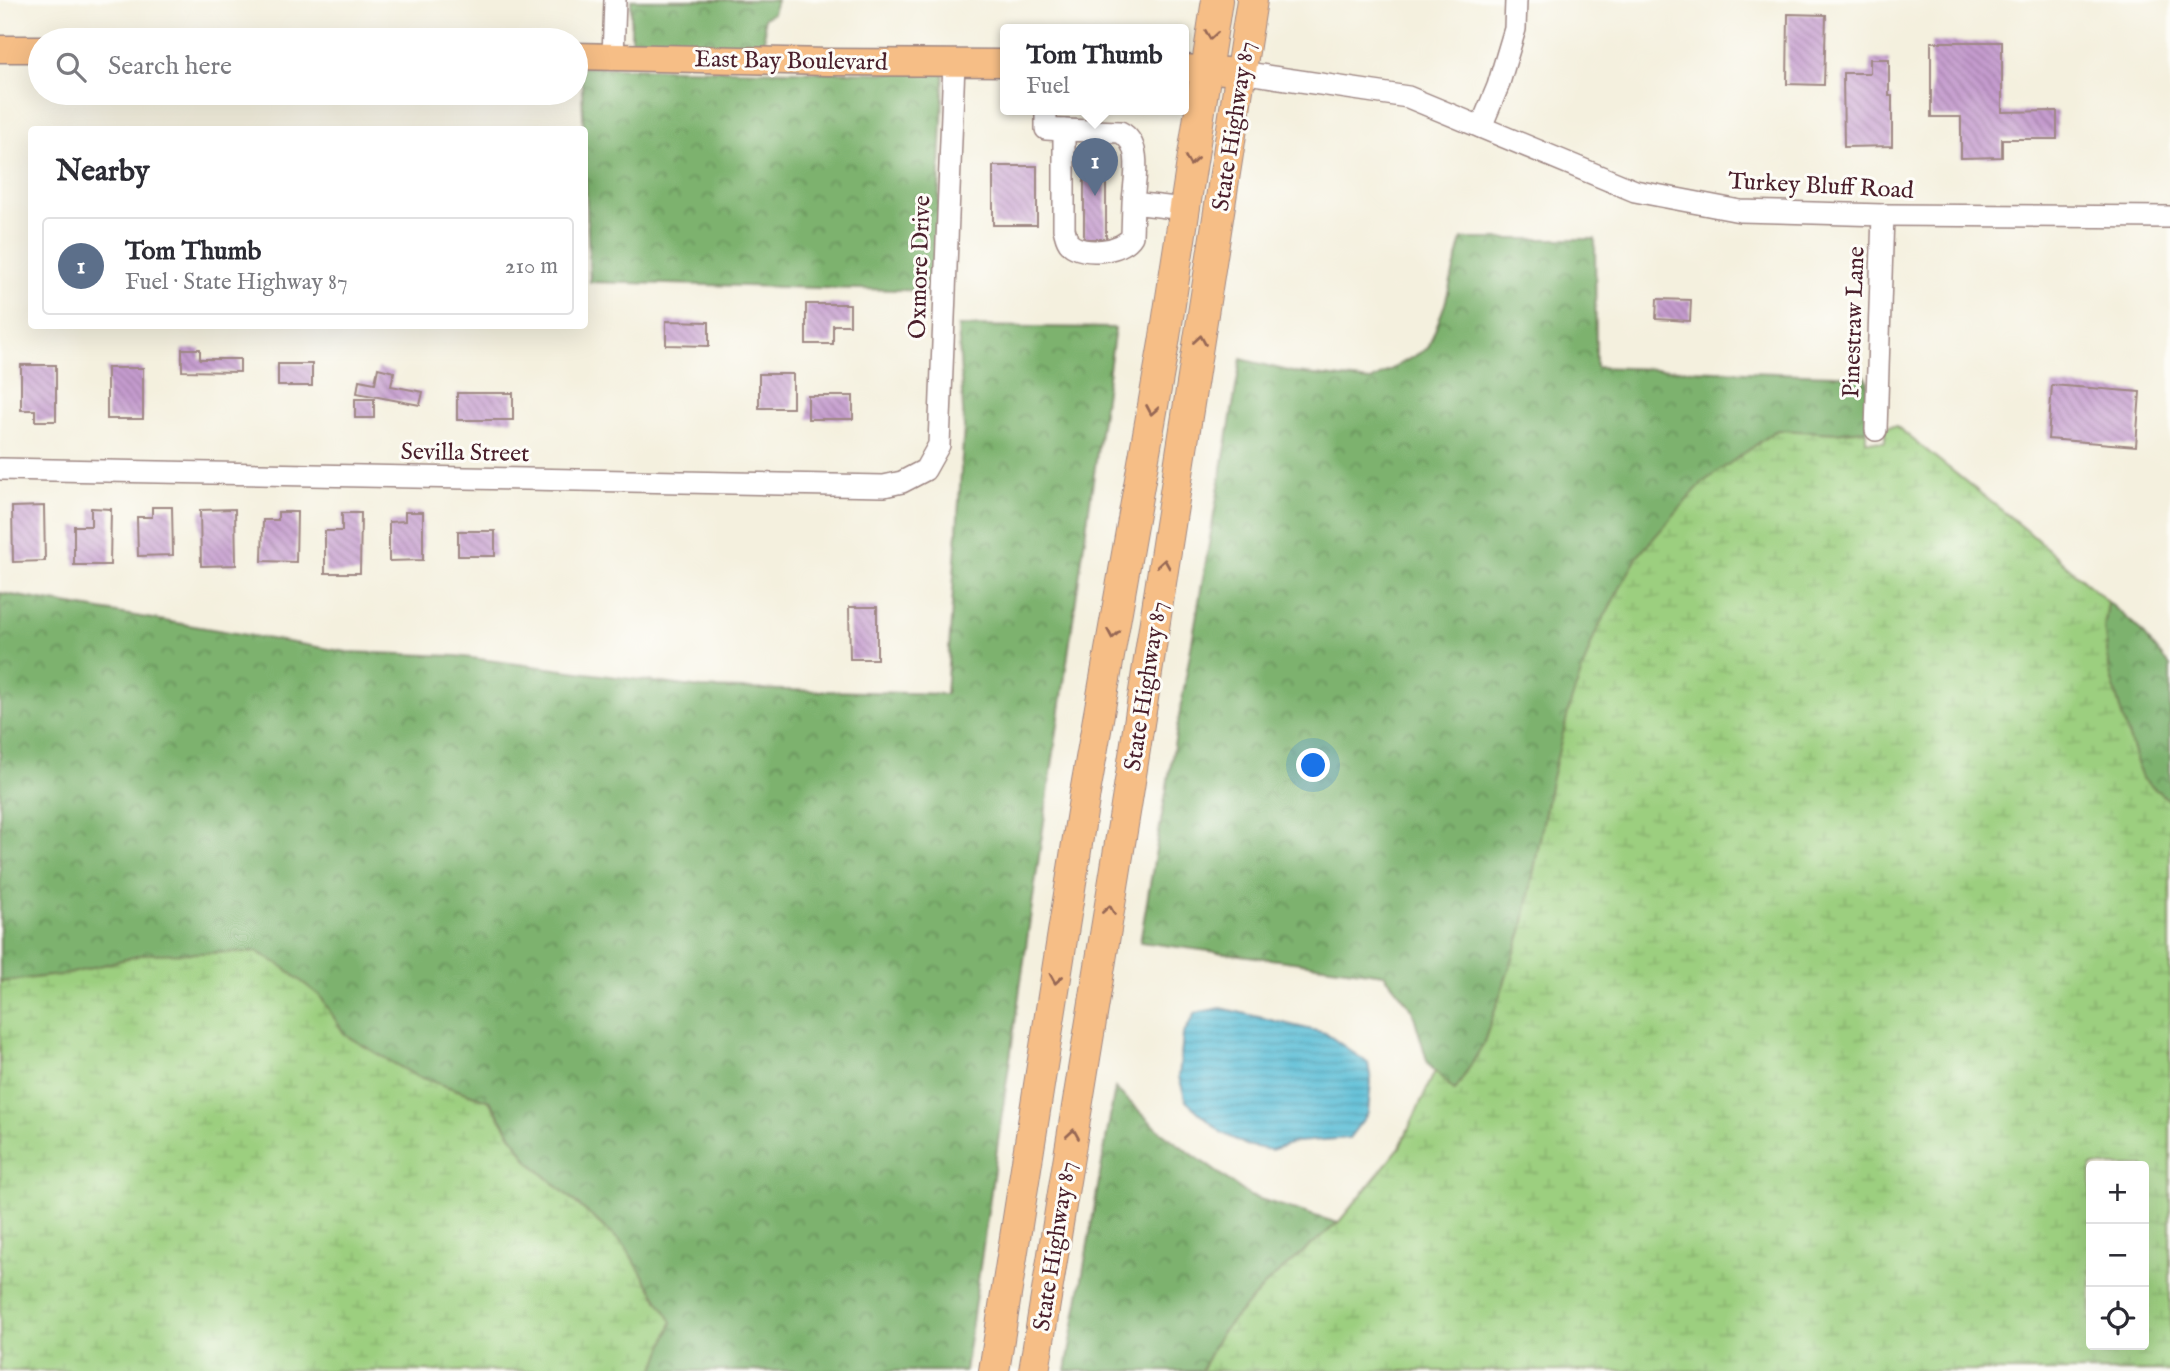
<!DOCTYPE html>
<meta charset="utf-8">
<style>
:root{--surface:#fff;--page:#f2f2f3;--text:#2b2b33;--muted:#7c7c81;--line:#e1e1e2;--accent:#d1495b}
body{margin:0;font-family:"IM FELL English",serif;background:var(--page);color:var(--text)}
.controls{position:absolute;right:21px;bottom:21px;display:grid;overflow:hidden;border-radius:7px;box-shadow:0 7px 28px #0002}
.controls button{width:63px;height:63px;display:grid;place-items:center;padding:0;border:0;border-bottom:2px solid var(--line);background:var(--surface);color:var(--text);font:35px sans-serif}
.you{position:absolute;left:1314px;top:766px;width:24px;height:24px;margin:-18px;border:5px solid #fff;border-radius:50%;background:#1a73e8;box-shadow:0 0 0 10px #1a73e833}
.badge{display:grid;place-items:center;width:46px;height:46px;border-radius:50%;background:var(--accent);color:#fff;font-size:23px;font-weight:700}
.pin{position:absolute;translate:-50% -58px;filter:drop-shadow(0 2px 4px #0008)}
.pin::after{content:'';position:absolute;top:37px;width:24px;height:21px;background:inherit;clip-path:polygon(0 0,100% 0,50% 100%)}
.popup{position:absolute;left:1000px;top:24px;width:189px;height:91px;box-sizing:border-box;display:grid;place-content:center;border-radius:7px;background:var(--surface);filter:drop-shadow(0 2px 5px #0005);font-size:23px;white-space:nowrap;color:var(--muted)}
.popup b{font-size:26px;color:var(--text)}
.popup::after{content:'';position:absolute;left:50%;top:100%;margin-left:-14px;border:14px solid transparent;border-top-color:var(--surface)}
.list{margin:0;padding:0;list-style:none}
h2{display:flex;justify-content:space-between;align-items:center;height:91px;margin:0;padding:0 28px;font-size:30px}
h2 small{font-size:23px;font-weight:400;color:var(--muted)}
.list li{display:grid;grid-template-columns:46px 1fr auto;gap:21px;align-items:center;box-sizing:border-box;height:98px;margin:0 14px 14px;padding:0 14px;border:2px solid var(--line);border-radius:7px}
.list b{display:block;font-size:26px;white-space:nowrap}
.list p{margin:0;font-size:23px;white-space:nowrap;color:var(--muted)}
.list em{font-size:23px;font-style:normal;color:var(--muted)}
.icon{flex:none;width:38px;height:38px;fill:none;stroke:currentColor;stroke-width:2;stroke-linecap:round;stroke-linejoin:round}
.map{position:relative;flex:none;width:2170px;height:1371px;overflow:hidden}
.search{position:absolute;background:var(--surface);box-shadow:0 7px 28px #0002;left:28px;top:28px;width:560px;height:77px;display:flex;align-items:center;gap:18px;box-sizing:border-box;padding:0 24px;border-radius:38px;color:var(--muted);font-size:26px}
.panel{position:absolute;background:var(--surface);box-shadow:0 7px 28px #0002;left:28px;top:126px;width:560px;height:203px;border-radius:7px}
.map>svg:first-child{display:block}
.forest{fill:url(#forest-crowns);stroke:#64684c;stroke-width:2}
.wetland{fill:url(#wetland-marsh);stroke:#737755;stroke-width:2;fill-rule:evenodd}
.water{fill:url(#water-rules);stroke:#516e80;stroke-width:2}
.building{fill:url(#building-back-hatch)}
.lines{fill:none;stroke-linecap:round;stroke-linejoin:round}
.minor-casing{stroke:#9f8884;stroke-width:24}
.major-casing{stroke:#9f8884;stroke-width:29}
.highway-casing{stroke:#9f8884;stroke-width:32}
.minor{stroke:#fff;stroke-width:21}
.major{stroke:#f6be86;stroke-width:26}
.highway{stroke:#f6be86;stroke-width:30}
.oneway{stroke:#976754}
.labels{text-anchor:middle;stroke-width:6;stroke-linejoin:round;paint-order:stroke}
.street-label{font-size:24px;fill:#4a1f2b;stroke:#fdfcf7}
</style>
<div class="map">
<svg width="2170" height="1371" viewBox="0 0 2170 1371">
<defs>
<pattern id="forest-crowns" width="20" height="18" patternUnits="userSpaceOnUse" patternTransform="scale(1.75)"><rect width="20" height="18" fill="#7db26e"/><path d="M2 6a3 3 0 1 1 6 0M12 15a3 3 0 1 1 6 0" fill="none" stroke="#68905b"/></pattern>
<pattern id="wetland-marsh" width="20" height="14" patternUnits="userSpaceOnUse" patternTransform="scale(1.75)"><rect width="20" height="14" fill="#9ccf7f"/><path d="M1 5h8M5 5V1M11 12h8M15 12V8" fill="none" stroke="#88b16e"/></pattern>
<pattern id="water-rules" width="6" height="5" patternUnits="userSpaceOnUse" patternTransform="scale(1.75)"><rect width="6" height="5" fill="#58bdd6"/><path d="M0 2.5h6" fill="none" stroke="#4b99ae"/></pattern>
<pattern id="building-back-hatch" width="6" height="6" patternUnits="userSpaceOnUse" patternTransform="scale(1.75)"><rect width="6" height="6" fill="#c49bce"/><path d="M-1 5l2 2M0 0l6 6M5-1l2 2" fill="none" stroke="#a17ea7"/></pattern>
</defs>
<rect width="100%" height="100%" fill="#fdfcf7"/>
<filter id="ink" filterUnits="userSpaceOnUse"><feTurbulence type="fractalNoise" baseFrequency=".0143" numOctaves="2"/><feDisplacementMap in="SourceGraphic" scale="14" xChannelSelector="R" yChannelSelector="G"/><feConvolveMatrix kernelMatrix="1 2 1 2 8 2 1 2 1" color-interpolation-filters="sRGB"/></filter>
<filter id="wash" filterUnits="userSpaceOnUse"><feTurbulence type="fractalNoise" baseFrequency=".00686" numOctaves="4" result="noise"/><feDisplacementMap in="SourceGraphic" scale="28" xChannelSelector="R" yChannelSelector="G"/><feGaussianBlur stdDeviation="1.57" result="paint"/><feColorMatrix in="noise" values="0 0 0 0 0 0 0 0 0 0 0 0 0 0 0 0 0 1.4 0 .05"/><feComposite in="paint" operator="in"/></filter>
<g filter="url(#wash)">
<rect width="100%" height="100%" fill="#f4f0de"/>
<g class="forest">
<path d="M 631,0 L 777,0 L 773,13 L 764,18 L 765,49 L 631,46 Z"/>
<path d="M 581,67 L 944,74 L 935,291 L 590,282 Z"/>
<path d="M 1462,239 L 1595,239 L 1596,367 L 1865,376 L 1868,381 L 1866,430 L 1836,433 L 1777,430 L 1551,782 L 1522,932 L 1483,1045 L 1455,1091 L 1428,1064 L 1412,1009 L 1384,974 L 1140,942 L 1241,359 L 1296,373 L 1371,381 L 1428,348 L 1445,304 Z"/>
<path d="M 958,326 L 1115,328 L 965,1371 L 654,1371 L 671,1322 L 624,1245 L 528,1161 L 490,1101 L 416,1076 L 345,1035 L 320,996 L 145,954 L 69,974 L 0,982 L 0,593 L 347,652 L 456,656 L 701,688 L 946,694 L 964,427 Z"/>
<path d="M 2108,602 L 2136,626 L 2170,666 L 2170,801 L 2142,779 L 2121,713 L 2110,674 L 2104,628 Z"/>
<path d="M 1115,1088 L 1160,1131 L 1250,1196 L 1338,1223 L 1271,1279 L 1221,1333 L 1201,1371 L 1066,1371 Z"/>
</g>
<g class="wetland">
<path d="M 1896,426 L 2024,528 L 2108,602 L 2104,628 L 2110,673 L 2121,713 L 2142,779 L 2170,801 L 2170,1371 L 1201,1371 L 1221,1333 L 1271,1279 L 1338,1223 L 1400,1147 L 1435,1071 L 1455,1091 L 1483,1045 L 1522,932 L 1551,782 L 1570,705 L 1595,634 L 1637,557 L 1702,483 L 1777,430 L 1836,433 L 1866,430 L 1866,441 L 1885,442 L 1885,427 ZM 2091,1166 L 2144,1166 L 2144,1345 L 2091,1345 Z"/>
<path d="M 257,952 L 279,964 L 320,996 L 345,1035 L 416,1076 L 489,1101 L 528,1161 L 624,1245 L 672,1322 L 654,1371 L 0,1371 L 0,982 L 69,974 L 145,954 Z"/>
</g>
<path class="water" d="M 1221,1008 L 1325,1033 L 1368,1063 L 1371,1081 L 1368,1113 L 1349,1138 L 1296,1142 L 1271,1150 L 1246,1145 L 1222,1133 L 1186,1101 L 1179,1077 L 1183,1035 L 1195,1013 Z"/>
<g id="blocks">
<g class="building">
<path d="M 1788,14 L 1826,15 L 1824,85 L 1787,84 Z"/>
<path d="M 1931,42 L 2002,42 L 2002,112 L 2057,111 L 2057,139 L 2002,139 L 2002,157 L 1961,158 L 1961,117 L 1931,117 Z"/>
<path d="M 1870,59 L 1889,59 L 1889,96 L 1892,96 L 1892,146 L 1844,147 L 1843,73 L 1870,73 Z"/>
<rect x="1084" y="153" width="22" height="86"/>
<rect x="993" y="166" width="44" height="59"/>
<path d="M 1657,299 L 1691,300 L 1690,321 L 1656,319 Z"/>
<path d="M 806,304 L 850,304 L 850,325 L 833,325 L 833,344 L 806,344 Z"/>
<path d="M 666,321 L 709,322 L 709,346 L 666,345 Z"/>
<path d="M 182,349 L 200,349 L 200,359 L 240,359 L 240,372 L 182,371 Z"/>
<rect x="278" y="364" width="34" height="22"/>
<path d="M 21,365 L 56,365 L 56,421 L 35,421 L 35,410 L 21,410 Z"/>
<rect x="107" y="368" width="36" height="51"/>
<path d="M 378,368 L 394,372 L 391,386 L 423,392 L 420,405 L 357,393 L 359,380 L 375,383 Z"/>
<rect x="759" y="374" width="34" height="34"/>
<path d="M 2052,385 L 2140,392 L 2136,446 L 2048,439 Z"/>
<rect x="457" y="393" width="56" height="27"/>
<rect x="808" y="396" width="45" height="23"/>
<rect x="355" y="399" width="19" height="19"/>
<path d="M 44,506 L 45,561 L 13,562 L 12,507 Z"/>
<path d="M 152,507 L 172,507 L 173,555 L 138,556 L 137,517 L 152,517 Z"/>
<path d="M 91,508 L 111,509 L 110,565 L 74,565 L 74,526 L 91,526 Z"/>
<path d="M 235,509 L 236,565 L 201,566 L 200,510 Z"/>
<path d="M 278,512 L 297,512 L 296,562 L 262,561 L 263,520 L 278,520 Z"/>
<path d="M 405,512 L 423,512 L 423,560 L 389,561 L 389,522 L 405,521 Z"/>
<path d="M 342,513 L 361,513 L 360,573 L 325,573 L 325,531 L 342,531 Z"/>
<rect x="458" y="531" width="37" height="25"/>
<path d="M 849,607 L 877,607 L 877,659 L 850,659 Z"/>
</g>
</g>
</g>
<g filter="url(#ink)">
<use href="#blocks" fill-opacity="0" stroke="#9f8884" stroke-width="2"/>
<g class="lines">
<defs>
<g id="minor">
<path d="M 613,57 L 615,0"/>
<path d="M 1240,72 L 1408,97 L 1635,191 L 1740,211 L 1883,215 L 2170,217"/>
<path d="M 1046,110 L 1046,129 L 1064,130"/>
<path d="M 1481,127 L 1498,86 L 1515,29 L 1516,0"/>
<path d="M 1133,203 C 1134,181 1144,144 1120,132 L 1064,130 L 1064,229 C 1066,235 1066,240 1070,244 C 1083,256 1123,252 1132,236 L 1133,203 L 1184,209"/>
<path d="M 1876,430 L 1883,215"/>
<path d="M 0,469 L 884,486 L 902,482 L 925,470 L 939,445 L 954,63"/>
</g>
<g id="major">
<path d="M 0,49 L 40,49"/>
<path d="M 576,56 L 827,62 L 1006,63"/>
<path d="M 1184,68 L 1240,72"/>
</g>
<g id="highway">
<path d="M 994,1371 L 1085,793 L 1164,343 L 1217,0"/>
<path d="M 1034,1371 L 1128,794 L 1252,0"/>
</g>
</defs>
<use href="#minor" class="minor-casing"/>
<use href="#major" class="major-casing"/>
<use href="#highway" class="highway-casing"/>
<use href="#minor" class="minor"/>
<use href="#major" class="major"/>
<use href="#highway" class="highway"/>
</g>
<defs><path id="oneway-chevron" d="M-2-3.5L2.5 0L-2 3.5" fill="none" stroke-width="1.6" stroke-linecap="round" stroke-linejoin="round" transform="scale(1.75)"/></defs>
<g class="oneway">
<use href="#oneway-chevron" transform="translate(1211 35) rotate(99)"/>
<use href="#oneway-chevron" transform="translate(1191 161) rotate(99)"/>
<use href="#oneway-chevron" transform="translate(1200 340) rotate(-81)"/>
<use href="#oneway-chevron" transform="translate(1152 410) rotate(100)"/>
<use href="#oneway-chevron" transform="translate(1164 564) rotate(-81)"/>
<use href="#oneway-chevron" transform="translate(1113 634) rotate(100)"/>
<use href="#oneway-chevron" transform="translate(1109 910) rotate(-81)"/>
<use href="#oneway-chevron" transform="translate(1056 979) rotate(99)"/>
<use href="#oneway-chevron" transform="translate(1073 1134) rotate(-81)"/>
</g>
</g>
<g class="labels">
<g class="street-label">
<text transform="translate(791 60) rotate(1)" y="8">East Bay Boulevard</text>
<text transform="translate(1233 126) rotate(-81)" y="8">State Highway 87</text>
<text transform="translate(1821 185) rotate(3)" y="8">Turkey Bluff Road</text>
<text transform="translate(919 267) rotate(-88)" y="8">Oxmore Drive</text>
<text transform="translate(1853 322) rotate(-88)" y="8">Pinestraw Lane</text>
<text transform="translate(465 452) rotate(1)" y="8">Sevilla Street</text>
<text transform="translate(1145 686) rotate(-81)" y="8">State Highway 87</text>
<text transform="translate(1054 1246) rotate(-81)" y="8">State Highway 87</text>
</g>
</g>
</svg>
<div class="controls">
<button>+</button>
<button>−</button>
<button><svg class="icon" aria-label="locate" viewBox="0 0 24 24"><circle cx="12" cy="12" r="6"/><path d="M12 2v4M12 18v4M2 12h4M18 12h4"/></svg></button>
</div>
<div class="you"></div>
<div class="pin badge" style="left:1095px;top:196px;background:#5c6f8a">1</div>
<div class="popup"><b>Tom Thumb</b>Fuel</div>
<div class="search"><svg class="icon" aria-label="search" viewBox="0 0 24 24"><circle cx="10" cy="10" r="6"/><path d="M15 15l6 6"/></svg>Search here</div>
<section class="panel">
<h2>Nearby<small></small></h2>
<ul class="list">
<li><span class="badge" style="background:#5c6f8a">1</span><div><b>Tom Thumb</b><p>Fuel · State Highway 87</p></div><em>210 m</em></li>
</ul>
</section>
</div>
